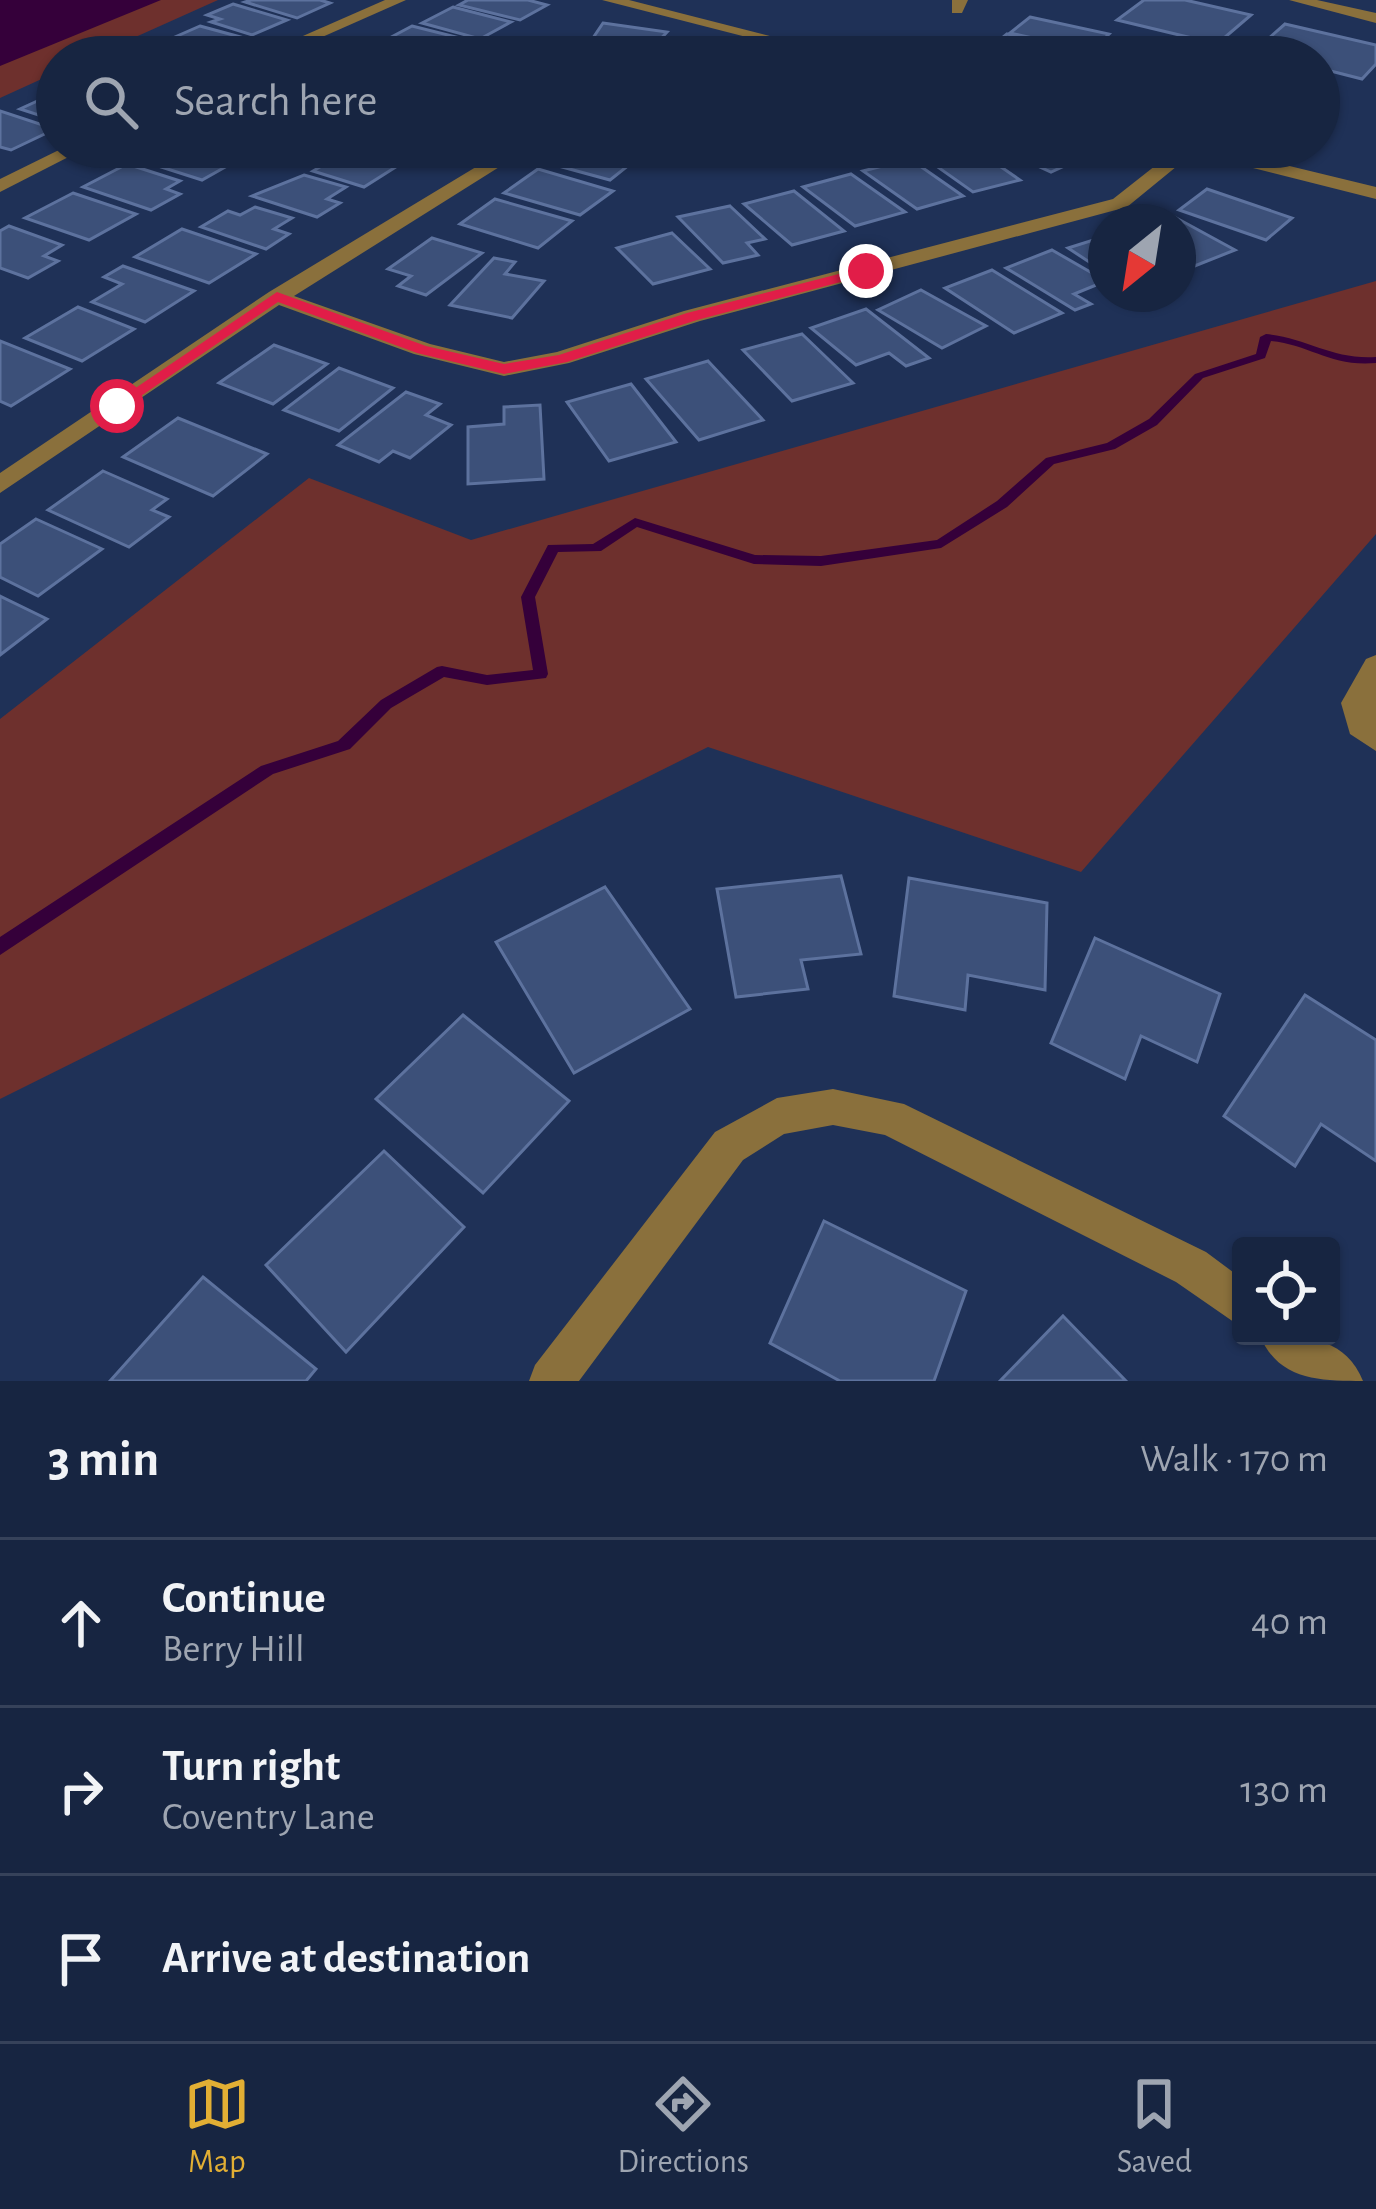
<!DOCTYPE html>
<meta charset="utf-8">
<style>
:root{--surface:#172541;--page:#202d48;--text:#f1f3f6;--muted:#9ea5b1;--line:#36425a;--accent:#e2af34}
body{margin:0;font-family:"Alegreya Sans",sans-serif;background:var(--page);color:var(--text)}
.controls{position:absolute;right:36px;bottom:36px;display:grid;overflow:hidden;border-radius:12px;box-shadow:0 3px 9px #0004}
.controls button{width:108px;height:108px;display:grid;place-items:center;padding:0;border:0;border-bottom:3px solid var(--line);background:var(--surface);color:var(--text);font:60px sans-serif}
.compass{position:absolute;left:1088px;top:204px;width:108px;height:108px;border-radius:50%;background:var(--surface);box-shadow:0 3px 9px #0004;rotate:210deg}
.stop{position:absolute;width:36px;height:36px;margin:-27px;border:9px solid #e11d48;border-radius:50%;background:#fff}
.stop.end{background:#e11d48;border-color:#fff;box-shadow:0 3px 12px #0008}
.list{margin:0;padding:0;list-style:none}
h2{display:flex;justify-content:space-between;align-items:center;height:156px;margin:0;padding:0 48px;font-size:51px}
h2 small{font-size:39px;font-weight:400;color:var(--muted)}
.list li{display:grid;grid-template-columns:78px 1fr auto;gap:36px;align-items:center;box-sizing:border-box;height:168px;padding:0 48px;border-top:3px solid var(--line)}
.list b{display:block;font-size:45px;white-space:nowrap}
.list p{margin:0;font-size:39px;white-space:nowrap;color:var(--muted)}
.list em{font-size:39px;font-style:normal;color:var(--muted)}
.icon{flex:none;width:66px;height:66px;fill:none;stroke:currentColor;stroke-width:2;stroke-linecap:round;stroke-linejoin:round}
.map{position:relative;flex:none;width:1376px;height:1381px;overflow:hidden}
.search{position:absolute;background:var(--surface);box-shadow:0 3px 9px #0004;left:36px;right:36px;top:36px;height:132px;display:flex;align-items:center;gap:30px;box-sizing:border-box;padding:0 42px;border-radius:66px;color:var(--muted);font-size:45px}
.sheet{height:660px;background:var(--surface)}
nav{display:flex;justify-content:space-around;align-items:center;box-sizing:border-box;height:168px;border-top:3px solid var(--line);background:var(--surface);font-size:33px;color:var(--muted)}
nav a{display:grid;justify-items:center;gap:6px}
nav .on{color:var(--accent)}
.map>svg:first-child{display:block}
.green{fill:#6e302d}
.water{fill:#35003a}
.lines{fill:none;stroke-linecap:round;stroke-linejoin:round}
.stream{fill:#35003a;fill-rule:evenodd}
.building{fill:#3c5079;stroke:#5d729e;stroke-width:3}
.minor{fill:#8a703c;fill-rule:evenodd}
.route{fill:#e11d48}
</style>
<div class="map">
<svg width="1376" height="1381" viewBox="0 0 1376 1381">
<rect width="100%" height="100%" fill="#1f3157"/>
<g class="green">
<path d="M 0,0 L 218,0 L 91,57 L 57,57 L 57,72 L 0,98 Z"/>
<path d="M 1376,281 L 1376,534 L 1081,872 L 708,747 L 0,1099 L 0,719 L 309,478 L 471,540 Z"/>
</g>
<path class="water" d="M 0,0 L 161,0 L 0,66 Z"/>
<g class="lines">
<path class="stream" d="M 1266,334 C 1307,338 1333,360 1376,357 L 1376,363 C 1330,367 1311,345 1271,341 L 1265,358 L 1203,378 L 1157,425 L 1115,449 L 1054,464 L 1007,507 L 941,548 L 821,566 L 754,564 L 637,527 L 601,551 L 558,552 L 535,597 L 548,674 L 546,678 L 487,685 L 444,677 L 391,708 L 350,749 L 273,774 L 0,955 L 0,937 L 261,766 L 338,741 L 381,700 L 437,667 L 442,666 L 487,675 L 533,670 L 521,597 L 548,545 L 593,544 L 635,518 L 755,555 L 821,556 L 937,540 L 997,501 L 1046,458 L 1107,443 L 1149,419 L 1195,374 L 1256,354 L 1260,337 Z"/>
</g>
<g class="building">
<path d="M 251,0 L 320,0 L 330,3 L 297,18 L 245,2 Z"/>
<path d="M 468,0 L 528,0 L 547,5 L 520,20 L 459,5 Z"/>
<path d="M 1144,0 L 1185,0 L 1251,15 L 1217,44 L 1117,20 Z"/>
<path d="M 233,4 L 287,20 L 252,35 L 211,22 L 220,19 L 207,15 Z"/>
<path d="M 453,7 L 511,22 L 480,39 L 422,23 Z"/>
<path d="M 1030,17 L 1109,34 L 1091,51 L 1010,33 Z"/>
<path d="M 603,23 L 667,32 L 655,45 L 591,41 Z"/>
<path d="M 1285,24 L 1376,45 L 1376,64 L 1362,79 L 1319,68 L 1319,57 L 1253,52 Z"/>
<path d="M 200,26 L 244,38 L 210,54 L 166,41 Z"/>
<path d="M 412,26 L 456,37 L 426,53 L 382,42 Z"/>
<path d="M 1007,34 L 1088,53 L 1012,57 L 986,51 Z"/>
<path d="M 576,41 L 626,52 L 618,57 L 550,57 Z"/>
<path d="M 145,43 L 197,57 L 114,57 Z"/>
<path d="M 367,44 L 410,55 L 340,57 Z"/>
<path d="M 57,92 L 57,121 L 20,109 Z"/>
<path d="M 0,111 L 55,129 L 11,150 L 0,147 Z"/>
<path d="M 160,147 L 210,147 L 243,157 L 202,180 L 136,159 Z"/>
<path d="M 328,147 L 346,147 L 402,163 L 364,187 L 313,171 L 337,157 L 320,152 Z"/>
<path d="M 368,147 L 427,147 L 409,159 Z"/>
<path d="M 579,147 L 600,147 L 639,157 L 610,180 L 555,165 Z"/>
<path d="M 621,147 L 717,147 L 698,166 Z"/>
<path d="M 946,147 L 972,147 L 1020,180 L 973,192 L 932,163 L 959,156 Z"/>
<path d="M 1068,147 L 1088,155 L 1051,172 L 998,148 Z"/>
<path d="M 910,159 L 963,196 L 917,209 L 863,171 Z"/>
<path d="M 127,164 L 180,181 L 166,189 L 180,194 L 151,210 L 83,187 Z"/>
<path d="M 538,169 L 613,191 L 580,215 L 504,193 Z"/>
<path d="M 851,174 L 905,212 L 855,226 L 803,187 Z"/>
<path d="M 304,175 L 346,187 L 327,199 L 340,203 L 317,217 L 252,196 Z"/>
<path d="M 1207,189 L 1292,218 L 1266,240 L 1179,210 Z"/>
<path d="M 794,191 L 844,231 L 792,245 L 744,204 Z"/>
<path d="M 73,193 L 136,214 L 89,240 L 25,218 Z"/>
<path d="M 495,199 L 572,221 L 538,248 L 460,224 Z"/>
<path d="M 730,206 L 765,239 L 747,243 L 758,255 L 723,263 L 678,217 Z"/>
<path d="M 255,207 L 292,218 L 274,229 L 289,234 L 266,249 L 201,227 L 228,211 L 240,215 Z"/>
<path d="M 1169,214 L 1235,250 L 1192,267 L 1178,259 L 1178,222 L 1149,222 Z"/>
<path d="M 9,226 L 62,245 L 44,256 L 58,261 L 28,278 L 0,268 L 0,231 Z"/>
<path d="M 182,229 L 256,254 L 209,283 L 135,257 Z"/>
<path d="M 672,233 L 710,269 L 653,284 L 617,248 Z"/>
<path d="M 1106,236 L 1106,273 L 1068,248 Z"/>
<path d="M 432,238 L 482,253 L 426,295 L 398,286 L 411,276 L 388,269 Z"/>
<path d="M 1052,250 L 1106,281 L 1074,294 L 1091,304 L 1075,310 L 1006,268 Z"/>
<path d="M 494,258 L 515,262 L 505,274 L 544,281 L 512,318 L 450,305 Z"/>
<path d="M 123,266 L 194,291 L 145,322 L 92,302 L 122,284 L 104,277 Z"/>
<path d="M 992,270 L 1062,313 L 1014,333 L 945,288 Z"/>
<path d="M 921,290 L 986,326 L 942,348 L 878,310 Z"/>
<path d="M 78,307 L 134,329 L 82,361 L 25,338 Z"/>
<path d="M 866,309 L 929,358 L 906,366 L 889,353 L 856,365 L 811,328 Z"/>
<path d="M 802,334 L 853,383 L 792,401 L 743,350 Z"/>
<path d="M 0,341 L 70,369 L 11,406 L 0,401 Z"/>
<path d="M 274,345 L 327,364 L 273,404 L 219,383 Z"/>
<path d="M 708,361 L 763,420 L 699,440 L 646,379 Z"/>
<path d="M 339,368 L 393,388 L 339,431 L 284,410 Z"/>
<path d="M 631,384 L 676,442 L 609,461 L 567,402 Z"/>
<path d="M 406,392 L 440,404 L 426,415 L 451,425 L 410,458 L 393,451 L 379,462 L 338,445 Z"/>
<path d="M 540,405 L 544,479 L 468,484 L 468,427 L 504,424 L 504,407 Z"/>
<path d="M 178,418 L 267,454 L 213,496 L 123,457 Z"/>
<path d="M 103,471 L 167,499 L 152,510 L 169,517 L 129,547 L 48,510 Z"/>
<path d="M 36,519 L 102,549 L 38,596 L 0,577 L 0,544 Z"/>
<path d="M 0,596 L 47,619 L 0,655 Z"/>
<path d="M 841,876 L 861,954 L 801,960 L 808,989 L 736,997 L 717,889 Z"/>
<path d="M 909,878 L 1047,903 L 1045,990 L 968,975 L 965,1010 L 894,996 Z"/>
<path d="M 605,887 L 690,1009 L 574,1073 L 496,942 Z"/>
<path d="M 1095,938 L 1220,994 L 1197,1062 L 1141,1036 L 1125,1079 L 1051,1043 Z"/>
<path d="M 1305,995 L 1376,1040 L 1376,1161 L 1321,1124 L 1295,1166 L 1224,1116 Z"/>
<path d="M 463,1015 L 569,1101 L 483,1193 L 376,1099 Z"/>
<path d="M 384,1151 L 464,1227 L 346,1352 L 266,1265 Z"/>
<path d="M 824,1221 L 966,1291 L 934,1381 L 840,1381 L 770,1343 Z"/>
<path d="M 203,1277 L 316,1369 L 306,1381 L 110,1381 Z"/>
<path d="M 1063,1316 L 1126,1381 L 1000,1381 Z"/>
</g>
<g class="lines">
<g class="minor">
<path d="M 385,0 L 406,0 L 277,57 L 255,57 Z"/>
<path d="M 602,0 L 629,0 L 852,57 L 824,57 Z"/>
<path d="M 952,0 L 968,0 L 962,13 L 952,13 Z"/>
<path d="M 1289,0 L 1317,0 L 1376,13 L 1376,23 Z"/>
<path d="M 65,147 L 88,147 L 0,192 L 0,179 Z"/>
<path d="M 509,147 L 531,147 L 294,296 L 430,344 L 504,362 L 557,352 L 684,311 L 1113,199 L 1179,147 L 1212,147 L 1376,187 L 1376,199 L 1193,153 L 1127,207 L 700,321 L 569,363 L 504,376 L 414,354 L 279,305 L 0,493 L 0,473 L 269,292 Z"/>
<path d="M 1376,655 C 1376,689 1376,718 1376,751 L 1350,734 L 1341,703 L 1366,659 Z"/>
<path d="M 833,1089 L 904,1104 L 1206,1252 L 1241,1278 L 1241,1327 L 1176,1282 L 885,1135 L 833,1125 L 784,1134 L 743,1160 L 579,1381 L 529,1381 L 535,1365 L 715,1132 L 777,1098 Z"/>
<path d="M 1260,1336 C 1303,1336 1345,1336 1363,1381 C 1321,1381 1279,1381 1260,1336 Z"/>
</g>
</g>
<path class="route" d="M 866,267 L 871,274 L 697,320 L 567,362 L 504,374 L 417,353 L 278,302 L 122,409 L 109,406 L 277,292 L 426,346 L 504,364 L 559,355 L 687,313 Z"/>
</svg>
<div class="controls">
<button><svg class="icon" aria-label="locate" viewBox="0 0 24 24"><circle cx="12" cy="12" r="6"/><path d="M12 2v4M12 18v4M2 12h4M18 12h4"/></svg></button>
</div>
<svg class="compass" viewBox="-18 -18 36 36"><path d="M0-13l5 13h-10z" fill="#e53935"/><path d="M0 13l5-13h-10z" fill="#9ea5b1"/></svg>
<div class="stop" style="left:117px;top:406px"></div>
<div class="stop end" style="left:866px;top:271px"></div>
<div class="search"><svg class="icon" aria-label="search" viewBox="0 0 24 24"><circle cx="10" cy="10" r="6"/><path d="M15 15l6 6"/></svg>Search here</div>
</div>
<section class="sheet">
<h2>3 min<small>Walk · 170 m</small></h2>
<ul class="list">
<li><svg class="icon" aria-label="ahead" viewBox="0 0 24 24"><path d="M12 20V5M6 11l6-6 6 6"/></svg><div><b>Continue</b><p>Berry Hill</p></div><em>40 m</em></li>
<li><svg class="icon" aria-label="right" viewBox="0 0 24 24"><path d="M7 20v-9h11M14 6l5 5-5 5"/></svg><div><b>Turn right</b><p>Coventry Lane</p></div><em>130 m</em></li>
<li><svg class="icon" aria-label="arrive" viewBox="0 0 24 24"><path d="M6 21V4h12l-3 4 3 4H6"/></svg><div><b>Arrive at destination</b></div></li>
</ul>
</section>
<nav>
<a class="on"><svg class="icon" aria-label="map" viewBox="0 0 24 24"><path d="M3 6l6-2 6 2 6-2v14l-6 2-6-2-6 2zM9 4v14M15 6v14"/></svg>Map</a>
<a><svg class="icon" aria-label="directions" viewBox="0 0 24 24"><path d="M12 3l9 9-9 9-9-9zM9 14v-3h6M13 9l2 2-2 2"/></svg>Directions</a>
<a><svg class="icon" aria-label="saved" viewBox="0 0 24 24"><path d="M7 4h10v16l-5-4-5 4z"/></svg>Saved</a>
</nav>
